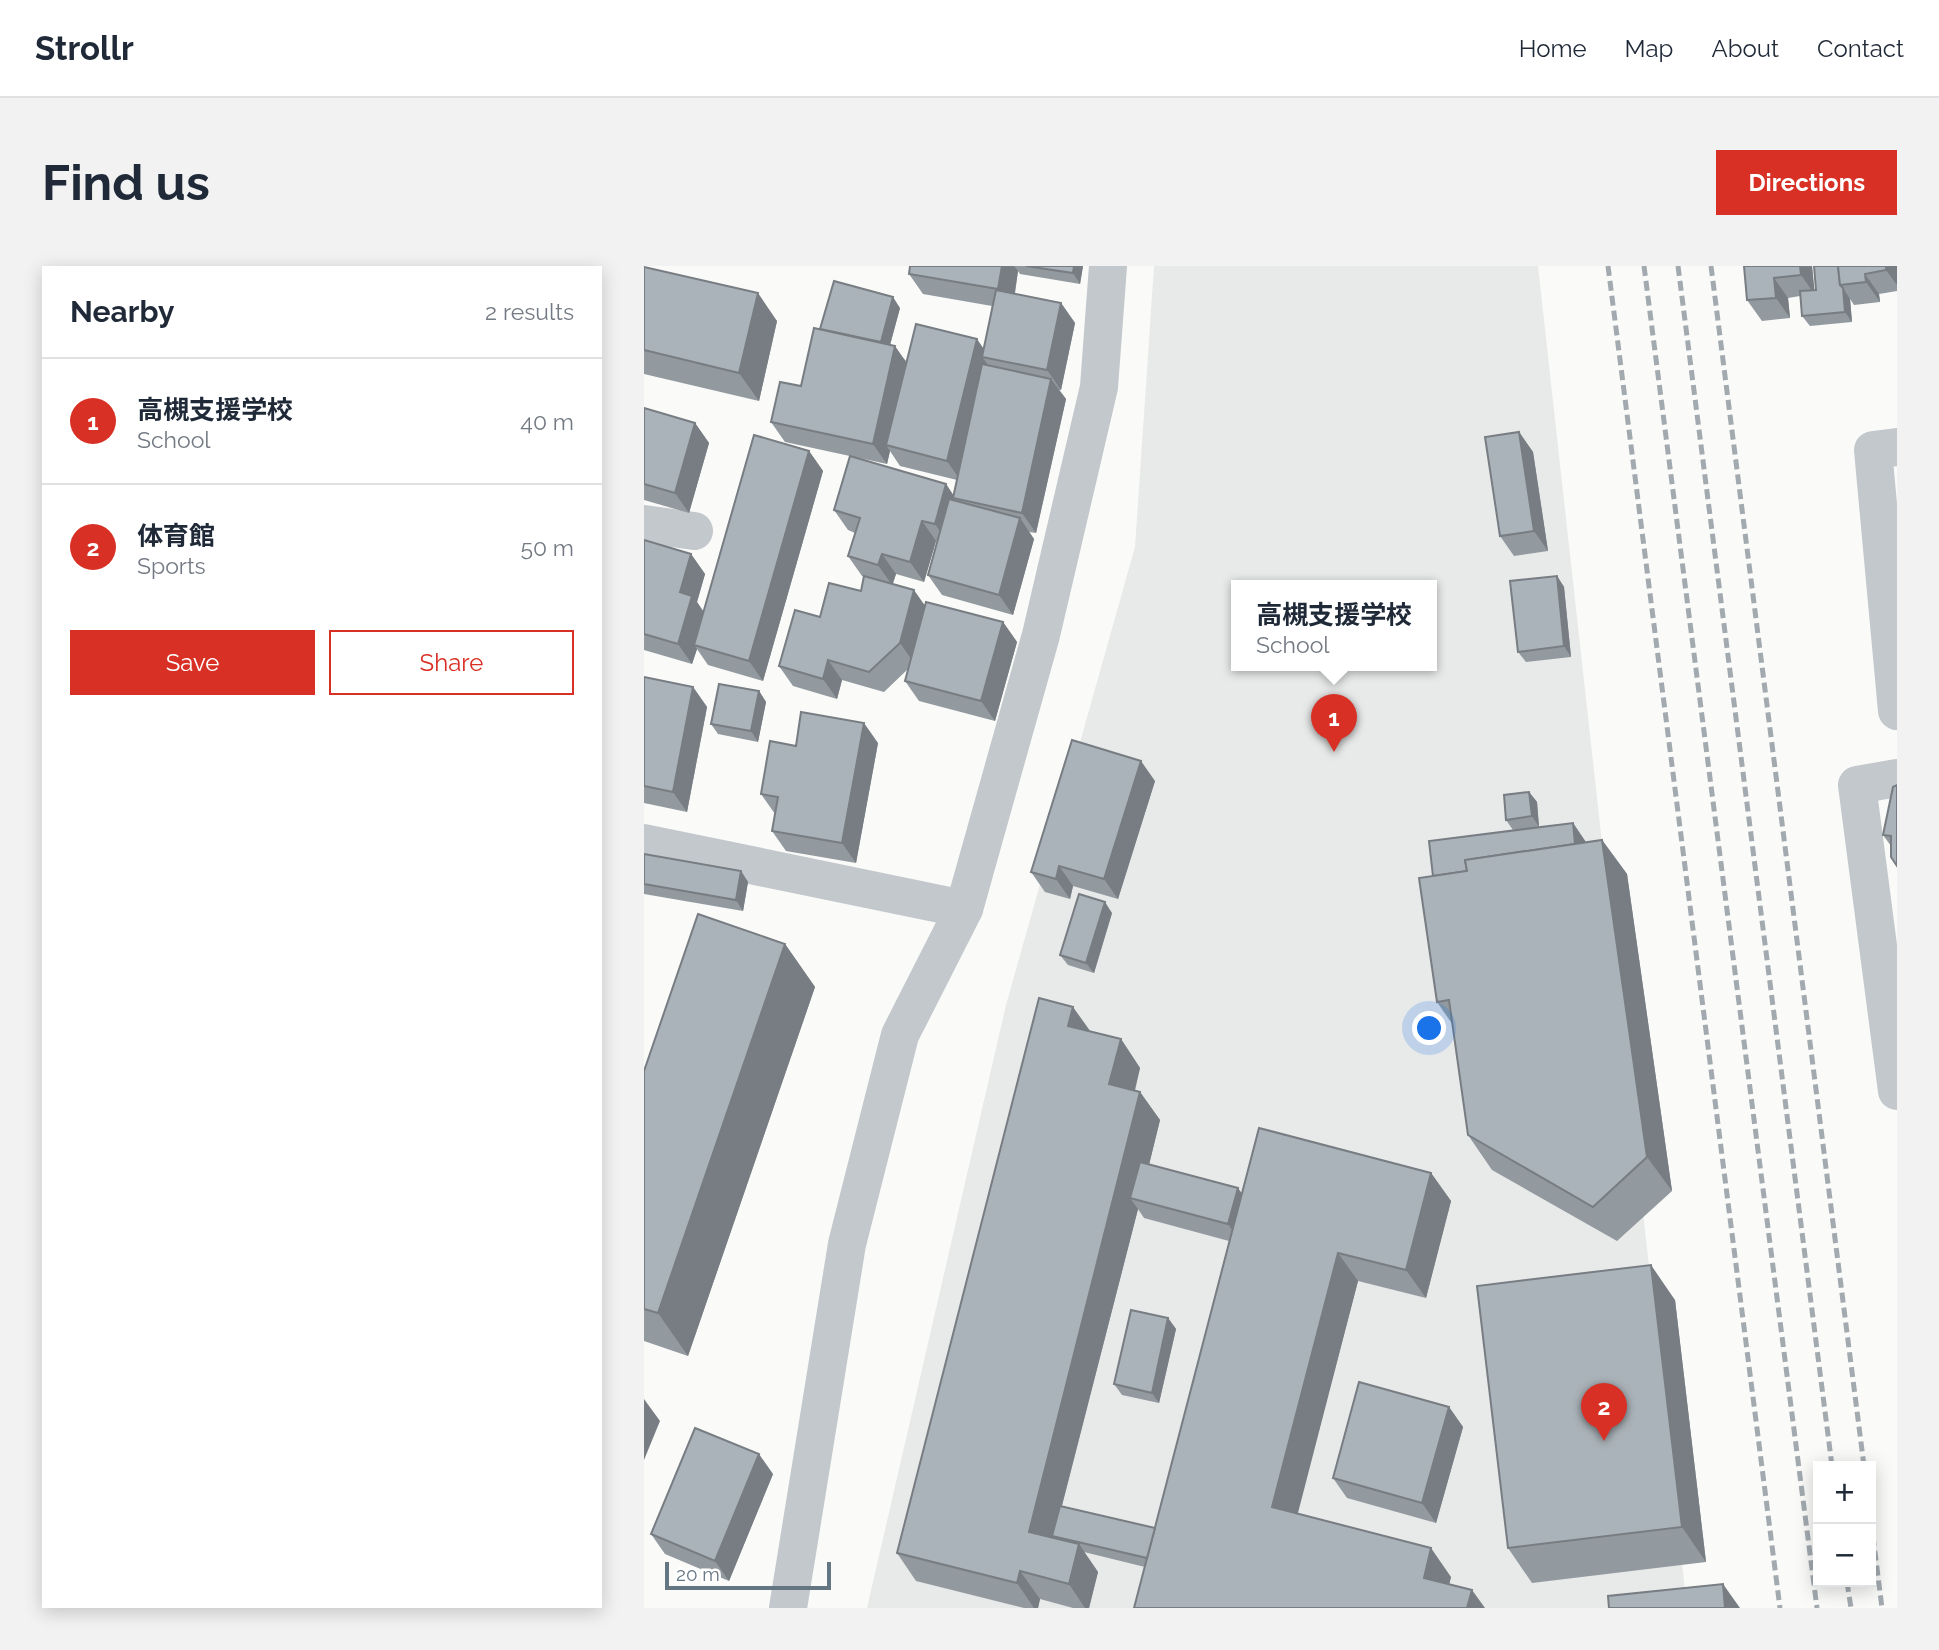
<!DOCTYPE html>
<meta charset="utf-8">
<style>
:root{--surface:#fff;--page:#f2f2f3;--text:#1f2937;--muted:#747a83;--line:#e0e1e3;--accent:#d93025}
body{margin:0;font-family:Raleway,"Noto Sans JP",sans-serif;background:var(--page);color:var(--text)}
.controls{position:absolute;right:21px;bottom:21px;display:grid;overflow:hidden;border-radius:0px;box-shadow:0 4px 18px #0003}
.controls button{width:63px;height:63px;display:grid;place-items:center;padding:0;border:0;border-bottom:2px solid var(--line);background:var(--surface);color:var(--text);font:35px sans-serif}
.scale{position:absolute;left:21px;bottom:18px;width:166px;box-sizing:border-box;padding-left:7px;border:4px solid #657683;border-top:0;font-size:19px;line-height:24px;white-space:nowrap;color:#657683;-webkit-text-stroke:5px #fff;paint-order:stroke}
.you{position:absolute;left:786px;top:763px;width:24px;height:24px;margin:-18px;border:5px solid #fff;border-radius:50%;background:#1a73e8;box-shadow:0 0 0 10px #1a73e833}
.badge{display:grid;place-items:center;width:46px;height:46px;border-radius:50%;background:var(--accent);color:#fff;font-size:23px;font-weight:700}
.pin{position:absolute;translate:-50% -58px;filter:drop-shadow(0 2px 4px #0008)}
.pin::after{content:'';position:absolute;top:37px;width:24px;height:21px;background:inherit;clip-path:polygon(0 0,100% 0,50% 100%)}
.popup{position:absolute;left:587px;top:314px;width:206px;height:91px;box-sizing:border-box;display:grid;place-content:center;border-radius:0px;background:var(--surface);filter:drop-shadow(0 2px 5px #0005);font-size:23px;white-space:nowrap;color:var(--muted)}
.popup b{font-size:26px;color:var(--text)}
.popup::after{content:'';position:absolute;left:50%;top:100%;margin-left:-14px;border:14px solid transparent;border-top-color:var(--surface)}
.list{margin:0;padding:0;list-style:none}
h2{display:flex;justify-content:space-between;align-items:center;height:91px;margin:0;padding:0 28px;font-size:30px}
h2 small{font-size:23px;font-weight:400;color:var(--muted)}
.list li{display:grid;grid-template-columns:46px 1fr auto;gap:21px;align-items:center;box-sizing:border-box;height:126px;padding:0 28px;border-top:2px solid var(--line)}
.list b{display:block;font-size:26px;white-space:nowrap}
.list p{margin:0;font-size:23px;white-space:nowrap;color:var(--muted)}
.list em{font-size:23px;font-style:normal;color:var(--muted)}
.actions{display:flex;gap:14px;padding:21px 28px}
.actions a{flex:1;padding:16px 0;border:2px solid var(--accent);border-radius:0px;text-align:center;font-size:24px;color:var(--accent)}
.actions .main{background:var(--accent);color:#fff}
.map{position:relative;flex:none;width:1253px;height:1342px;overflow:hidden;border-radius:0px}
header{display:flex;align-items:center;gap:42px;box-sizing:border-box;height:98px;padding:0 35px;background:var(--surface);border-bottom:2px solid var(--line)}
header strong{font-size:33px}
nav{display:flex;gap:38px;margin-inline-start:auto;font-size:24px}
.intro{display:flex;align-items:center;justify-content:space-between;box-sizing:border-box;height:168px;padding:0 42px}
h1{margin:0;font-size:49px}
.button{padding:18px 32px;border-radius:0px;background:var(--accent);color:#fff;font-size:24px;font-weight:700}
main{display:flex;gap:42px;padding:0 42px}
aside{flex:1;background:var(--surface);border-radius:0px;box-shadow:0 4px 18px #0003}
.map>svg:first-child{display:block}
.built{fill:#e8e9e9;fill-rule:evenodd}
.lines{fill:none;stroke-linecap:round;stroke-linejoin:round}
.minor{stroke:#c3c8cc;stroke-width:38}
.rail{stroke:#a2aab0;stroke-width:5;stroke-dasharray:10 5;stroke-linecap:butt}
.wall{fill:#929a9f;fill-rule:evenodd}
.shaded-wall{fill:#777d82}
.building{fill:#aab3b9;stroke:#777d82;stroke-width:2}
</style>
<header>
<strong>Strollr</strong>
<nav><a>Home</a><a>Map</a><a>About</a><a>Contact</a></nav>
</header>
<div class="intro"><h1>Find us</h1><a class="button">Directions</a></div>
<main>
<aside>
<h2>Nearby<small>2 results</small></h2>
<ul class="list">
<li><span class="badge">1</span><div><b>高槻支援学校</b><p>School</p></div><em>40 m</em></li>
<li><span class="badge">2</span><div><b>体育館</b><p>Sports</p></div><em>50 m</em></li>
</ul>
<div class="actions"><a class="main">Save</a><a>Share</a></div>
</aside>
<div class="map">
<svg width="1253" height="1342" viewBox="0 0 1253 1342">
<rect width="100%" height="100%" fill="#fafaf8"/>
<path class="built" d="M 510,0 L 894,0 L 1043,1342 L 223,1342 L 362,739 L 491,281 ZM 592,320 L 788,320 L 788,400 L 592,400 Z"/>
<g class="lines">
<g class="minor">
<path d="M 1253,181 L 1229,184 L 1253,445"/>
<path d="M 0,258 L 50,265"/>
<path d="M 1253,512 L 1213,519 L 1253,825"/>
<path d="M 0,577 L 320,643"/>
<path d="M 144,1342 L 203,978 L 256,769 L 320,643 L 397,369 L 455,121 L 464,0"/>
</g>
<g class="rail">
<path d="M 964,0 L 1136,1342"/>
<path d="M 1000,0 L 1173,1342"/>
<path d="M 1034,0 L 1188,1200"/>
<path d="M 1067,0 L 1220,1200"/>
<path d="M 1227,1255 L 1238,1342"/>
<path d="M 1203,1316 L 1207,1342"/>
</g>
</g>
<g class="wall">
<path d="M 266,0 L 439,0 L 436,18 L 376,8 L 374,5 L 371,28 L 417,37 L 431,57 L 417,124 L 415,124 L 422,133 L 392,267 L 385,266 L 390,273 L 369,349 L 298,329 L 284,309 L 294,275 L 292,275 L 280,316 L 252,308 L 249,318 L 281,339 L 359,356 L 373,376 L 351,455 L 275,435 L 261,415 L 264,403 L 240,426 L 198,414 L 193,433 L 149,420 L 135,400 L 176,351 L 217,325 L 220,311 L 218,310 L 204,290 L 211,267 L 204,264 L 190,244 L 302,218 L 309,229 L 313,214 L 256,200 L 246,185 L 243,198 L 141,176 L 127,156 L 157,120 L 177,64 L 256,42 L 246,79 L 263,96 L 340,83 L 348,40 L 279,28 L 265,8 Z"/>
<path d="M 1100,0 L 1168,0 L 1170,24 L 1172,24 L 1170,0 L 1253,0 L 1253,25 L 1235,28 L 1236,36 L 1210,39 L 1206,33 L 1208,56 L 1166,60 L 1158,50 L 1156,30 L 1144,32 L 1146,52 L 1118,55 L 1103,34 Z"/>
<path d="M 0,1 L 133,55 L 115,135 L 0,108 Z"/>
<path d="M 0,142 L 51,157 L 65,177 L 45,247 L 0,234 Z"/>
<path d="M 875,166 L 889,186 L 904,285 L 870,290 L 856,270 Z"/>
<path d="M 165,185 L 179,205 L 119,415 L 64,399 L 53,383 L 48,398 L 0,384 L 0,274 L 47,288 L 61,308 L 53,336 L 60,346 Z"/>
<path d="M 913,310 L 920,321 L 927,391 L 882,396 L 874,386 Z"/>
<path d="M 0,411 L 49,421 L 63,441 L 43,546 L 0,537 Z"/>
<path d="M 115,425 L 122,436 L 114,476 L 74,468 L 67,458 Z"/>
<path d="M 234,477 L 212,597 L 142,585 L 128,565 L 131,548 L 117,528 Z"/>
<path d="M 511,515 L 474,633 L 429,620 L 426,633 L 401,626 L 387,606 Z"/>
<path d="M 1253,519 L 1247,580 L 1239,569 Z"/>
<path d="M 885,526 L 893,536 L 895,561 L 869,564 L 862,554 Z"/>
<path d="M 929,557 L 942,576 L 958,574 L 983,608 L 1028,925 L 973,975 L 848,904 L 824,869 L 809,759 L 793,736 Z"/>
<path d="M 0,588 L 97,605 L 104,616 L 99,645 L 0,628 Z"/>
<path d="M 468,647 L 450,707 L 424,699 L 416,689 Z"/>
<path d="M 141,678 L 171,721 L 44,1090 L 0,1075 L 0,805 Z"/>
<path d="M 447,766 L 477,773 L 496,802 L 491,825 L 496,826 L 516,854 L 505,899 L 598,927 L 787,907 L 807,935 L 782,1032 L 714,1015 L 653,1248 L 807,1311 L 805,1318 L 501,1301 L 440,1286 L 454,1306 L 445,1342 L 429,1342 L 396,1333 L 394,1342 L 380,1342 L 272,1315 L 253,1287 ZM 494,943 L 500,952 L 585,975 L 511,1262 L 418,1240 Z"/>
<path d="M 1031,1034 L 1062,1296 L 888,1317 L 864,1282 Z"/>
<path d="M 524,1052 L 532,1063 L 515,1137 L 478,1129 L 470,1118 Z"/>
<path d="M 805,1141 L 819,1161 L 792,1257 L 703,1232 L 689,1212 Z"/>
<path d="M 129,1208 L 85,1315 L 21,1288 L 7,1268 Z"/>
</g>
<g class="shaded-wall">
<path d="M 358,0 L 370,0 L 374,5 L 368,43 L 354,23 Z"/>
<path d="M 430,0 L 439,0 L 436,18 L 429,7 Z"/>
<path d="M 1156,0 L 1168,0 L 1171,29 L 1157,9 Z"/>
<path d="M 1242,0 L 1253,0 L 1253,19 L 1242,4 Z"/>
<path d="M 1221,8 L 1235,28 L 1236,36 L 1222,16 Z"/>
<path d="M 1130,12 L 1144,32 L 1146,52 L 1132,32 Z"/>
<path d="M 1199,22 L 1206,33 L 1208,56 L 1201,46 Z"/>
<path d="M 114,27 L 133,55 L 115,135 L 95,107 Z"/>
<path d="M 249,31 L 256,42 L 243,90 L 236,80 Z"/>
<path d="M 417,37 L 431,57 L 417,124 L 403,104 Z"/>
<path d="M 333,73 L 346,92 L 338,91 L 345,100 L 317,215 L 303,195 Z"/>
<path d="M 251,80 L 265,100 L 242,179 L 246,185 L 243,198 L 229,178 Z"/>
<path d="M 407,113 L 422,133 L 392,267 L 378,247 Z"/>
<path d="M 51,157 L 65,177 L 45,247 L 31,227 Z"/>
<path d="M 875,166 L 889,186 L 904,285 L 890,265 Z"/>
<path d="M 165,185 L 179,205 L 119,415 L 105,395 Z"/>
<path d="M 302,218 L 312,233 L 309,232 L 315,242 L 305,278 L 291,258 Z"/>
<path d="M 376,252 L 390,273 L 369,349 L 355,329 Z"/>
<path d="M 278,255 L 292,275 L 280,316 L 266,296 Z"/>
<path d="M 47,288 L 61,308 L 53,336 L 62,350 L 50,379 L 53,383 L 48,398 L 34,378 L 36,326 Z"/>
<path d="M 238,288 L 252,308 L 248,319 L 234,299 Z"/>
<path d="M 913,310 L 920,321 L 927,391 L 920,380 Z"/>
<path d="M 270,324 L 284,344 L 270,397 L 256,377 Z"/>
<path d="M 359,356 L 373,376 L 351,455 L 337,435 Z"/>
<path d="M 184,394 L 198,414 L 193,433 L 179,413 Z"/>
<path d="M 49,421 L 63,441 L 43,546 L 29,526 Z"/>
<path d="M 115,425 L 122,436 L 114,476 L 107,465 Z"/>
<path d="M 220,457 L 234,477 L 212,597 L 198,577 Z"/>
<path d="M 497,495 L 511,515 L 474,633 L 460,613 Z"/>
<path d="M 885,526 L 893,536 L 895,561 L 888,550 Z"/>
<path d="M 929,557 L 943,578 L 933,592 Z"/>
<path d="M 958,574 L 983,608 L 1028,925 L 1003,891 Z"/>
<path d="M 415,600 L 429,620 L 426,633 L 412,613 Z"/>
<path d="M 97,605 L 104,616 L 99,645 L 92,634 Z"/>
<path d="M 461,636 L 468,647 L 450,707 L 442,697 Z"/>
<path d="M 141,678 L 171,721 L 44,1090 L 14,1047 Z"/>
<path d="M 429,741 L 449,769 L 424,760 Z"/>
<path d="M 477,773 L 496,802 L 485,846 L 465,818 Z"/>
<path d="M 496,826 L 516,854 L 496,935 L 486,932 L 494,943 L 410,1270 L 408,1270 L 410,1272 L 385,1266 Z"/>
<path d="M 787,907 L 807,935 L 782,1032 L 762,1004 Z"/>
<path d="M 594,922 L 608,942 L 598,979 L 584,958 Z"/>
<path d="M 694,987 L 714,1015 L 648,1270 L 628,1241 Z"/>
<path d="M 1007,999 L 1031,1034 L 1062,1296 L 1038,1261 Z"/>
<path d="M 524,1052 L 532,1063 L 515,1137 L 508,1127 Z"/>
<path d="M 0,1133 L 16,1155 L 0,1194 Z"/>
<path d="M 805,1141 L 819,1161 L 792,1257 L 778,1237 Z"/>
<path d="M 115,1188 L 129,1208 L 85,1315 L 71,1295 Z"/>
<path d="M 435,1278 L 454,1306 L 445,1342 L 441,1342 L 425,1318 Z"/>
<path d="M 787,1282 L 807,1311 L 800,1340 L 780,1312 Z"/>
<path d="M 376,1305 L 396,1333 L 394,1342 L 390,1342 L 373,1317 Z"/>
<path d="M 1079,1318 L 1096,1342 L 1081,1342 Z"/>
<path d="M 828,1324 L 841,1342 L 823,1342 Z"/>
</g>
<g class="building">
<path d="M 266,0 L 358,0 L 354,23 L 265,8 Z"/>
<path d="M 382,0 L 430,0 L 429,7 Z"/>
<path d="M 1100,0 L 1156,0 L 1157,9 L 1130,12 L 1132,32 L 1103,34 Z"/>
<path d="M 1170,0 L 1194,0 L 1196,19 L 1199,22 L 1201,46 L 1158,50 L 1156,25 L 1172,24 Z"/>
<path d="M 1194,0 L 1242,0 L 1242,4 L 1221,8 L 1222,16 L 1196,19 Z"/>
<path d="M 0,1 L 114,27 L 95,107 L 0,84 Z"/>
<path d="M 190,15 L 249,31 L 237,76 L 176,63 Z"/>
<path d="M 352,24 L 417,37 L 403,104 L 338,91 Z"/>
<path d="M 272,58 L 333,73 L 303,195 L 242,179 Z"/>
<path d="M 170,62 L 251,80 L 229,178 L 127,156 L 136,116 L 157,120 Z"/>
<path d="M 338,98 L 407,113 L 378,247 L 309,232 Z"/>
<path d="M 0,142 L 51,157 L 31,227 L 0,218 Z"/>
<path d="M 875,166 L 890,265 L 856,270 L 841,171 Z"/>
<path d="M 110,169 L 165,185 L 105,395 L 50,379 Z"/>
<path d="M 206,190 L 302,218 L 291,258 L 278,255 L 266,296 L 238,288 L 234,299 L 204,290 L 216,252 L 190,244 Z"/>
<path d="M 305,233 L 376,252 L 355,329 L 284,309 Z"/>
<path d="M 0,274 L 47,288 L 36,326 L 48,330 L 34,378 L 0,368 Z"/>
<path d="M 220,310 L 270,324 L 256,377 L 225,406 L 184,394 L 179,413 L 135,400 L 151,344 L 176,351 L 185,317 L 217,325 Z"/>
<path d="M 913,310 L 920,380 L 874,386 L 866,315 Z"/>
<path d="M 282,336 L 359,356 L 337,435 L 261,415 Z"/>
<path d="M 0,411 L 49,421 L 29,526 L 0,520 Z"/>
<path d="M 75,418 L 115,425 L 107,465 L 67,458 Z"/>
<path d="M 157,446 L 220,457 L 198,577 L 128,565 L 134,531 L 117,528 L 126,475 L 152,480 Z"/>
<path d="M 428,474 L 497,495 L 460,613 L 415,600 L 412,613 L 387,606 Z"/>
<path d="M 1253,519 L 1253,600 L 1247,591 L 1247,570 L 1239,569 L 1249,521 Z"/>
<path d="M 885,526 L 888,550 L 862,554 L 860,529 Z"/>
<path d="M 929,557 L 931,578 L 821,594 L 823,605 L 789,610 L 785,575 Z"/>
<path d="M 958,574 L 1003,891 L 949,941 L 824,869 L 805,734 L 793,736 L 775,612 L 823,605 L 821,594 Z"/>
<path d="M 0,588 L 97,605 L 92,634 L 0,618 Z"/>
<path d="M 435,628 L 461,636 L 442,697 L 416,689 Z"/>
<path d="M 54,648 L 141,678 L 14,1047 L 0,1043 L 0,805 Z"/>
<path d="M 395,732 L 429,741 L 424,760 L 477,773 L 465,818 L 496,826 L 385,1266 L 435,1278 L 425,1318 L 376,1305 L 373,1317 L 253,1287 Z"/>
<path d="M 615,862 L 787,907 L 762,1004 L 694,987 L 628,1241 L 787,1282 L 780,1312 L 828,1324 L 823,1342 L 490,1342 Z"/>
<path d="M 496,896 L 594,922 L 584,958 L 486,932 Z"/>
<path d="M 1007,999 L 1038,1261 L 864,1282 L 833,1020 Z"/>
<path d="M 487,1044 L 524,1052 L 508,1127 L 470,1118 Z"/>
<path d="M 715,1116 L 805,1141 L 778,1237 L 689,1212 Z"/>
<path d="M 51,1162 L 115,1188 L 71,1295 L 7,1268 Z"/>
<path d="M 416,1240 L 511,1262 L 503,1292 L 408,1270 Z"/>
<path d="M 1079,1318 L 1081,1342 L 965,1342 L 964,1330 Z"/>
</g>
</svg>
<div class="controls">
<button>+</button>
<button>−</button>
</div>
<div class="scale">20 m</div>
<div class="you"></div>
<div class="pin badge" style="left:690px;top:486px">1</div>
<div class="popup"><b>高槻支援学校</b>School</div>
<div class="pin badge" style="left:960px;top:1175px">2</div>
</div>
</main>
